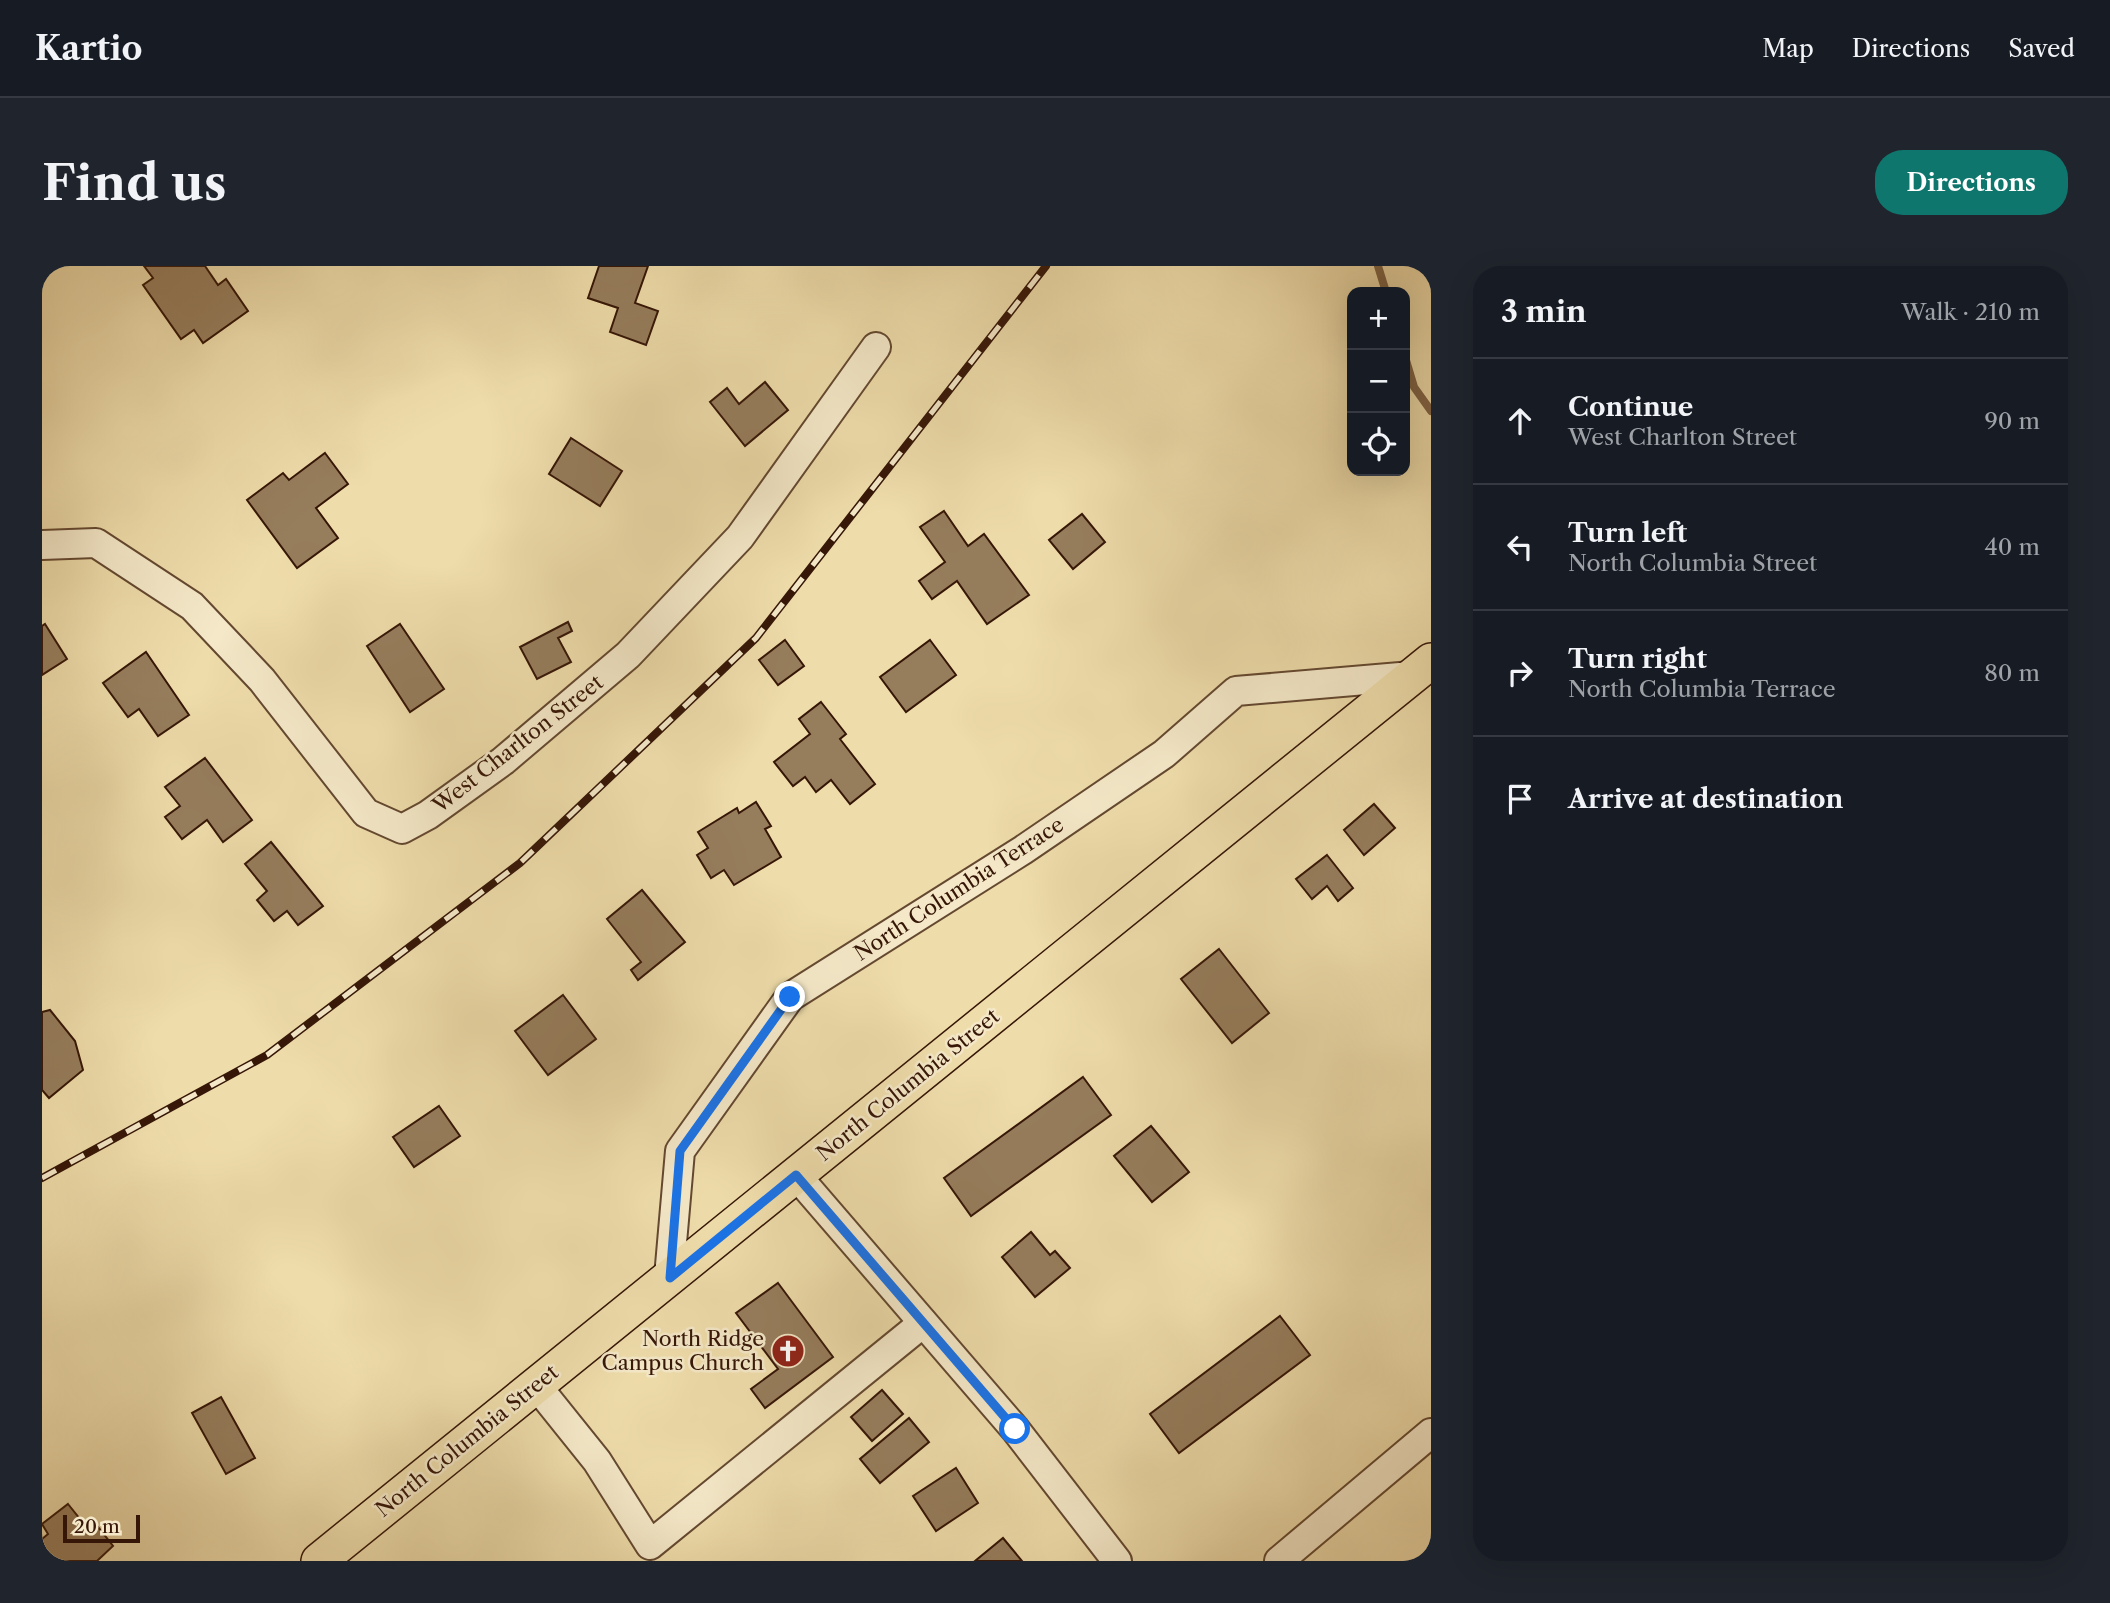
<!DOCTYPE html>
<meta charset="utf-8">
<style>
:root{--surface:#171b24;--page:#20242c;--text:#f1f3f6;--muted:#9ea1a6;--line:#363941;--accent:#0f766e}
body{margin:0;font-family:"Libre Caslon Text",serif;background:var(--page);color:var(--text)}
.controls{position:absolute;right:21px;top:21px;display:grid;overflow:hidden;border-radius:14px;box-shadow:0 7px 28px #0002}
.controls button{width:63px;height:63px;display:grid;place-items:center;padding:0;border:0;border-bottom:2px solid var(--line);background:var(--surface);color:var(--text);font:35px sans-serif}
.scale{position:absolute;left:21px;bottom:18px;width:77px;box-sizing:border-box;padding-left:7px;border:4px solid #361607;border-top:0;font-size:19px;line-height:24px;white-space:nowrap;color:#361607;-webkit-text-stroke:5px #f4e8c8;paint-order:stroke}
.stop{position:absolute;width:21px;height:21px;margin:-16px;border:5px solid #1a73e8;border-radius:50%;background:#fff}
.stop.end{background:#1a73e8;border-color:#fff;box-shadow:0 2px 7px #0008}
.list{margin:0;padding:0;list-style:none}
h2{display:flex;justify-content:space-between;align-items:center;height:91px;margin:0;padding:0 28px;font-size:30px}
h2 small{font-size:23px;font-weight:400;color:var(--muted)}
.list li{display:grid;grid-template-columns:46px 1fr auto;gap:21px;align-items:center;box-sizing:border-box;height:126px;padding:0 28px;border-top:2px solid var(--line)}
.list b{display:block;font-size:26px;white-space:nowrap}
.list p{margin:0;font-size:23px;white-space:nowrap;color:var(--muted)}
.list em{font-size:23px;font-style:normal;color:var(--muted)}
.icon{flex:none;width:38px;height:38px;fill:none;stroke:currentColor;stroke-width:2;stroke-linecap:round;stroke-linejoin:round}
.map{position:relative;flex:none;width:1389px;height:1295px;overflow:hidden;border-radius:28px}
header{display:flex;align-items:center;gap:42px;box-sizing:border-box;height:98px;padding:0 35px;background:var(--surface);border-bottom:2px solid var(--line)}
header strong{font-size:33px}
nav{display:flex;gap:38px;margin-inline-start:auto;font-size:24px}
.intro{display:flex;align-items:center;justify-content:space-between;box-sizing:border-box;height:168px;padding:0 42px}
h1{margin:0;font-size:49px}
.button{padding:18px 32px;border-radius:28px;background:var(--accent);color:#fff;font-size:24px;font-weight:700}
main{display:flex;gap:42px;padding:0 42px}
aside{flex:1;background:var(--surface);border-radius:28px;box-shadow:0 7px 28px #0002}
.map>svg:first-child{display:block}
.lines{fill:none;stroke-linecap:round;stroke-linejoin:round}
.stream{stroke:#7f6548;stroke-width:8}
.building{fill:#967d5c;stroke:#361607;stroke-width:2}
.minor-casing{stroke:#644830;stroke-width:32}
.major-casing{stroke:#361607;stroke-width:38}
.minor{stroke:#f4e8c8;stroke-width:28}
.major{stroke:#eedcaa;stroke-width:35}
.rail-casing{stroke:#361607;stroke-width:8}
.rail{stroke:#f4e8c8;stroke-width:5;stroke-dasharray:16;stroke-linecap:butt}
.route{stroke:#1a73e8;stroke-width:9}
.labels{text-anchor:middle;stroke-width:5;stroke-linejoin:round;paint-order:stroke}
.street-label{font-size:21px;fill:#361607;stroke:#f4e8c8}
.poi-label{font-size:21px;fill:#361607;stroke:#f4e8c8;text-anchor:end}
</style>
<header>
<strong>Kartio</strong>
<nav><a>Map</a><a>Directions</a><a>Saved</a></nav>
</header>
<div class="intro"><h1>Find us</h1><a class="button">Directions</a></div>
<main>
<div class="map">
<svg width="1389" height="1295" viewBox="0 0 1389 1295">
<rect width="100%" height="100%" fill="#eedcaa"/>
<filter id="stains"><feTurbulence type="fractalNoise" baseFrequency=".00286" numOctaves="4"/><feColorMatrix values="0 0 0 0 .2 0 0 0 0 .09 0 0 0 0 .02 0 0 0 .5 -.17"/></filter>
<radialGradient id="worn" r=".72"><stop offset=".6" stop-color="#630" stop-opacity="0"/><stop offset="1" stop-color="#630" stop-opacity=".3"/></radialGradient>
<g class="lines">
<g class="stream">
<path d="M 1336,0 L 1344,26"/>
<path d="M 1363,91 L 1372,121 L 1389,145"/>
</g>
</g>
<g class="building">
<path d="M 102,0 L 163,0 L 176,19 L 184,13 L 206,45 L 161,77 L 152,64 L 139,73 L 101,19 L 111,12 Z"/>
<path d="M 557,0 L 606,0 L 593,37 L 616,45 L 604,79 L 568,66 L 576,42 L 546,32 Z"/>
<path d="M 723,116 L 746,144 L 703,180 L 668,136 L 685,122 L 697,138 Z"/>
<path d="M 529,172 L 580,205 L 558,240 L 507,208 Z"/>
<path d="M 283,187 L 306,218 L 274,242 L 296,272 L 255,302 L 205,234 L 241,207 L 247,214 Z"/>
<path d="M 902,245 L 926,280 L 942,268 L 987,329 L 945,358 L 915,315 L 890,333 L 877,315 L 903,296 L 878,261 Z"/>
<path d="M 1040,248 L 1063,276 L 1031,303 L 1007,274 Z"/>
<path d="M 526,356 L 530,365 L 516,372 L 529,396 L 495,413 L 478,381 Z"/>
<path d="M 3,358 L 25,393 L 0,409 L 0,360 Z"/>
<path d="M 358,358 L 402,423 L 368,446 L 325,380 Z"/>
<path d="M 743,374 L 762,400 L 736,419 L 717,394 Z"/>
<path d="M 888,374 L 914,409 L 864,446 L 838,411 Z"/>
<path d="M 104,386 L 147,449 L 116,470 L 97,443 L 86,451 L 61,417 Z"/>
<path d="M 779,436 L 804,468 L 798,473 L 833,518 L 808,538 L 789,514 L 774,526 L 763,511 L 751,520 L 732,496 L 768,468 L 757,453 Z"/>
<path d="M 163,492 L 210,554 L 181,576 L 165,554 L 140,573 L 123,551 L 138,540 L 123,521 Z"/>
<path d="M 714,536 L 729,560 L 723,563 L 739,591 L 692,619 L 682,604 L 669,612 L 655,589 L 666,582 L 656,566 L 695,542 L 697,547 Z"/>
<path d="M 1332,538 L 1353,562 L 1322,589 L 1302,564 Z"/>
<path d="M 229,576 L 281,640 L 256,659 L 245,645 L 232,655 L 215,634 L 225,625 L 203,598 Z"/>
<path d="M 1285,589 L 1311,622 L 1296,635 L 1285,620 L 1270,633 L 1254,613 Z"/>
<path d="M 600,624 L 643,676 L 596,714 L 589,704 L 599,696 L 565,653 Z"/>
<path d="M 1177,683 L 1227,747 L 1190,777 L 1139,713 Z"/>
<path d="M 521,729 L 554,773 L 506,809 L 473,765 Z"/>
<path d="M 8,744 L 33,775 L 41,804 L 7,832 L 0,824 L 0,746 Z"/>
<path d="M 1041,811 L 1069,849 L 929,950 L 902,912 Z"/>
<path d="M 397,840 L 418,870 L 372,901 L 351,871 Z"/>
<path d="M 1109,860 L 1147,906 L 1110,936 L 1072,890 Z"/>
<path d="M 989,966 L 1008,989 L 1013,985 L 1028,1002 L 993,1031 L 960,991 Z"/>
<path d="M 736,1017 L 791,1091 L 723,1142 L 709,1123 L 736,1103 L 694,1047 Z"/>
<path d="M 1238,1050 L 1268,1089 L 1137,1187 L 1108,1148 Z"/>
<path d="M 840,1124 L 861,1148 L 830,1175 L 809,1151 Z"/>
<path d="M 179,1131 L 213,1192 L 184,1208 L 150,1147 Z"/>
<path d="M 867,1152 L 887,1176 L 838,1217 L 818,1193 Z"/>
<path d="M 914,1202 L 936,1237 L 894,1265 L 871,1230 Z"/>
<path d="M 26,1238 L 46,1263 L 53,1257 L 71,1280 L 55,1295 L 0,1295 L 0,1273 L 6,1268 L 0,1258 Z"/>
<path d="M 961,1272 L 980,1295 L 933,1295 Z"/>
</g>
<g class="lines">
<defs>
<g id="minor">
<path d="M 0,279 L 54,277 L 150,340 L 220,414 L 324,547 L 360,563 L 386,549 L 461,495 L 586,389 L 698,271 L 834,81"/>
<path d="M 754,909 L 973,1163 L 1075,1295"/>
<path d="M 627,1011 L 638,885 L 748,731 L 981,584 L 1122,488 L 1194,425 L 1370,410"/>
<path d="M 494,1119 L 555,1195 L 608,1279 L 881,1057"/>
<path d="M 1237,1295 L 1389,1167"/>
</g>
<path id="major" d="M 277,1295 L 1389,395"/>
</defs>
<use href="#minor" class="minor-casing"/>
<use href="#major" class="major-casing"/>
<use href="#minor" class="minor"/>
<use href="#major" class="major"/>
<defs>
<path id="rail" d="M 0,912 L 225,789 L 478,597 L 714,372 L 1004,0"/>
</defs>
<use href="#rail" class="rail-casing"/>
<use href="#rail" class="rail"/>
</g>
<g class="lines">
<path class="route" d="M 748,731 L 638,885 L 628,1012 L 754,909 L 973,1163"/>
</g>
<defs>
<symbol id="church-disc" viewBox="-11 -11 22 22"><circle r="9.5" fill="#8f2418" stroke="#f4e8c8"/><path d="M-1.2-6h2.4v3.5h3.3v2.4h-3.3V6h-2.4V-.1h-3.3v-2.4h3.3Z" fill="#fff"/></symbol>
</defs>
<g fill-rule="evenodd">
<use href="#church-disc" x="727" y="1066" width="38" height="38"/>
</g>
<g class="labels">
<g class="street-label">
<text transform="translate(476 478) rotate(-38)" y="7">West Charlton Street</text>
<text transform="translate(917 623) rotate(-33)" y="7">North Columbia Terrace</text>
<text transform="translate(866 819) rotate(-39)" y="7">North Columbia Street</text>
<text transform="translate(425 1175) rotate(-39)" y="7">North Columbia Street</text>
</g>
<g class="poi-label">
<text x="722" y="1080">North Ridge<tspan x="722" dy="24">Campus Church</tspan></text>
</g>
</g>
<rect width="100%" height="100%" filter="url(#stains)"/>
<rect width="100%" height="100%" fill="url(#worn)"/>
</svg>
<div class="controls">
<button>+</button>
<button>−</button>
<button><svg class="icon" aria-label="locate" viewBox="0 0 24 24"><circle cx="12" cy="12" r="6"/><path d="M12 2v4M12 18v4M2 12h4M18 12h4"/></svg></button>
</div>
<div class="scale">20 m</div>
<div class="stop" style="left:973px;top:1163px"></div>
<div class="stop end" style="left:748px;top:731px"></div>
</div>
<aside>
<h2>3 min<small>Walk · 210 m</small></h2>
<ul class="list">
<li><svg class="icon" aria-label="ahead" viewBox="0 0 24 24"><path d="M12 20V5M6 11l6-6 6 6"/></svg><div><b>Continue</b><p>West Charlton Street</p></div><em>90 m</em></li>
<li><svg class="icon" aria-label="left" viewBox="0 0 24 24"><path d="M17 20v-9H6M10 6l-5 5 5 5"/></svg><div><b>Turn left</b><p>North Columbia Street</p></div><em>40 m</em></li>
<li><svg class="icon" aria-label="right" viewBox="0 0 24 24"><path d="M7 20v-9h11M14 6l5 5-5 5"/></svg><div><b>Turn right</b><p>North Columbia Terrace</p></div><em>80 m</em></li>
<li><svg class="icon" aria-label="arrive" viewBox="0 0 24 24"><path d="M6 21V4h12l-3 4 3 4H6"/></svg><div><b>Arrive at destination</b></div></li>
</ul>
</aside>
</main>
